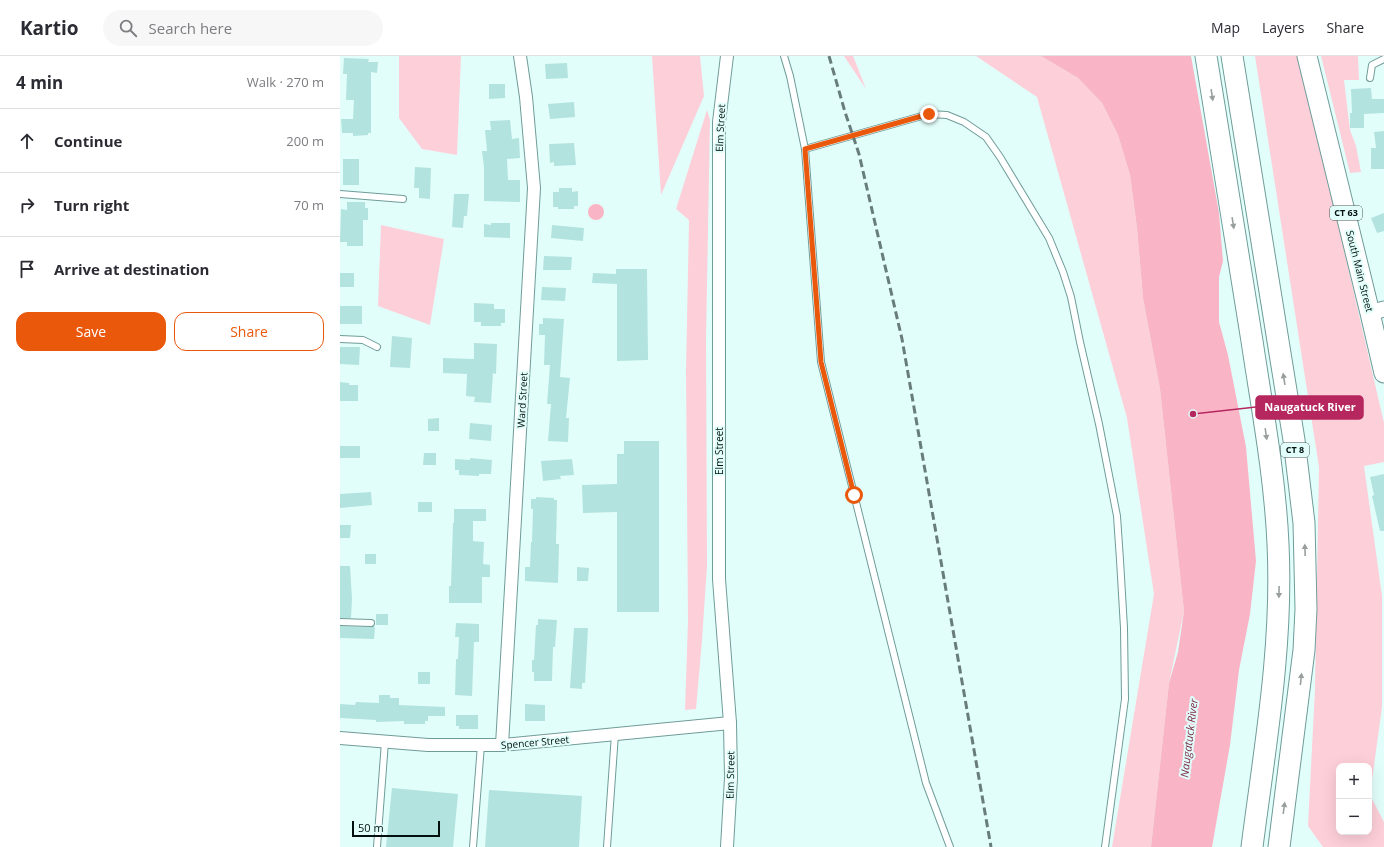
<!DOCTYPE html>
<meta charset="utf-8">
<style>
:root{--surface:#fff;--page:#f7f7f7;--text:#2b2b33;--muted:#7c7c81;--line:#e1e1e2;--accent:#ea580c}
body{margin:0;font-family:"Open Sans",sans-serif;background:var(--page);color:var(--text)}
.controls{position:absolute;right:12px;bottom:12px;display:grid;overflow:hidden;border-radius:8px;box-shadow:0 4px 16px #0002}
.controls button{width:36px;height:36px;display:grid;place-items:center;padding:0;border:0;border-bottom:1px solid var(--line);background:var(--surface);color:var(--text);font:20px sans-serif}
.scale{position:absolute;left:12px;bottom:10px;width:88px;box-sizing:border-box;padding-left:4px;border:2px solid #01100e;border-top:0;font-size:11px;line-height:14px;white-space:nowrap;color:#01100e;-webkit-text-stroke:3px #e2fefb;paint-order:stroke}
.stop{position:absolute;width:12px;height:12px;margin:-9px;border:3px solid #ea580c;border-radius:50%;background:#fff}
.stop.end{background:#ea580c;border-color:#fff;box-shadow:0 1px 4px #0008}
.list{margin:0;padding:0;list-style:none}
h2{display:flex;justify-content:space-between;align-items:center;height:52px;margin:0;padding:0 16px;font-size:17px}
h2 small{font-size:13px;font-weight:400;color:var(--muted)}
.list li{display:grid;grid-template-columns:26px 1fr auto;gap:12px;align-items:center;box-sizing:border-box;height:64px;padding:0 16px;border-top:1px solid var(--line)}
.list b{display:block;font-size:15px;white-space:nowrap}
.list em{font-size:13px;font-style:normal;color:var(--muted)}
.actions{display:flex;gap:8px;padding:12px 16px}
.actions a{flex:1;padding:9px 0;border:1px solid var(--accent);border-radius:12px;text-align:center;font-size:14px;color:var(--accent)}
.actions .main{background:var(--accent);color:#fff}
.icon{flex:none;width:22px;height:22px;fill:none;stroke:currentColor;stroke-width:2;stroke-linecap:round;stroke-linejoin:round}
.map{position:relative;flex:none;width:1044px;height:791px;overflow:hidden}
header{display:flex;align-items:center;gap:24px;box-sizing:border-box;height:56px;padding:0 20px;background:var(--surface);border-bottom:1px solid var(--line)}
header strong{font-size:19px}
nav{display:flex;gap:22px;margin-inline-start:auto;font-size:14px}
.search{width:280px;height:36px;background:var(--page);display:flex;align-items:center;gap:10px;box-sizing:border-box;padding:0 14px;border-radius:22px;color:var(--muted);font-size:15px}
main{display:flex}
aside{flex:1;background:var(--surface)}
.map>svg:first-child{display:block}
.green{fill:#fdcfd9;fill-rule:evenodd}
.water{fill:#f9b5c5}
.building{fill:#b3e3de}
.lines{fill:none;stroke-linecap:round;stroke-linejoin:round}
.service-casing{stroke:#6f9c99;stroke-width:8}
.minor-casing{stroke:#6f9c99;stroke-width:14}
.tertiary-casing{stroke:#6f9c99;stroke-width:17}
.primary-casing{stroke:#6f9c99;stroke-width:21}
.motorway-casing{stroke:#6f9c99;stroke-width:23}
.service{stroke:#fff;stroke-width:6}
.minor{stroke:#fff;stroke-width:12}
.tertiary{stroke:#fff;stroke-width:15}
.primary{stroke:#fff;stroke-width:19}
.motorway{stroke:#fff;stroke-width:21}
.rail{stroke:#687d7b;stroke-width:3;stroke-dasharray:8 4;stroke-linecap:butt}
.oneway{fill:#999f9f}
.route{stroke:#ea580c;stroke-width:5}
.labels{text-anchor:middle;stroke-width:4;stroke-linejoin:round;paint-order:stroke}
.shield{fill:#e2fefb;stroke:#445755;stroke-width:1}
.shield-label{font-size:9px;font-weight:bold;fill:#01100e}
.street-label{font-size:10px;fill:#01100e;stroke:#e2fefb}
.water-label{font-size:11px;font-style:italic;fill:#7f304a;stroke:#e2fefb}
.leader{fill:none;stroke:#b5275e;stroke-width:1.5}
.callout-dot{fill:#b5275e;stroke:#e2fefb;stroke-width:1.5}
.callout{fill:#b5275e;stroke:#b5275e;stroke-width:1.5}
.callout-label{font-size:11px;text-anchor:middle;font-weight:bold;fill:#fff}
</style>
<header>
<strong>Kartio</strong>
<div class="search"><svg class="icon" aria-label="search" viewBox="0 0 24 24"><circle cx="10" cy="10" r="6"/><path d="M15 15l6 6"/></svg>Search here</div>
<nav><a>Map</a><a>Layers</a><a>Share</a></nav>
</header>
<main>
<aside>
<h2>4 min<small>Walk · 270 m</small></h2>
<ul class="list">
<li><svg class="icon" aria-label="ahead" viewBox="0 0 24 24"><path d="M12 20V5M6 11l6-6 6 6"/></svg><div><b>Continue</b></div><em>200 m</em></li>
<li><svg class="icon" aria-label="right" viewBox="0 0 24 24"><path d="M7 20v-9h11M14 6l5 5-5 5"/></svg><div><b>Turn right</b></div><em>70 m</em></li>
<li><svg class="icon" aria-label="arrive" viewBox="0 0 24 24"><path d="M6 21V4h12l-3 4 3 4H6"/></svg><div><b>Arrive at destination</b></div></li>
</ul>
<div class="actions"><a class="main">Save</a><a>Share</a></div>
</aside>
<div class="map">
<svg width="1044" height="791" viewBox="0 0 1044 791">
<rect width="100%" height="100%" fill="#e2fefb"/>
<g class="green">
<path d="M 59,0 L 121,0 L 117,99 L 82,93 L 59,62 Z"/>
<path d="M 312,0 L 360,0 L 364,40 L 321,139 Z"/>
<path d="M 505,0 L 513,0 L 526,33 L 504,0 Z"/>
<path d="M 636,0 L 701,0 L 738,22 L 762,47 L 778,79 L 790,119 L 797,172 L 803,242 L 820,333 L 844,555 L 829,627 L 811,791 L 772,791 L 814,538 L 787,362 L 697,41 Z"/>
<path d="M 915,0 L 957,0 L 988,125 L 1044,367 L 1044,406 L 1024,410 L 1042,540 L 1042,651 L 1030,739 L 1044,766 L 1044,791 L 983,791 L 968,770 L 975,633 L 979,411 ZM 999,710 L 1029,710 L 1029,776 L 999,776 Z"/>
<path d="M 981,0 L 1018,0 L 1019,24 L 1004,24 L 1010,74 L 1016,90 L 1021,116 L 1010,117 Z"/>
<path d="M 367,54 L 370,64 L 366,284 L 367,510 L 362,584 L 356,653 L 345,654 L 348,565 L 346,315 L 349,164 L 336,153 Z"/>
<path d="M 41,169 L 104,183 L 90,269 L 38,250 Z"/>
</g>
<g class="water">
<path d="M 701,0 L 851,0 L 879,157 L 883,205 L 879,221 L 879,266 L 888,299 L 906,391 L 916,505 L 910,558 L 899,614 L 890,689 L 872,791 L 811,791 L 829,627 L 838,596 L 844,555 L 820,333 L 803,242 L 797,172 L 790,119 L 778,79 L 762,47 L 738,22 Z"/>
<circle cx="256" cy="156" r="8"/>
</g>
<g class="building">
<path d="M 4,2 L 29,3 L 28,6 L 38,6 L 37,17 L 31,16 L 31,77 L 28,77 L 28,79 L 13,80 L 13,77 L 2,77 L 1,63 L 13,63 L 14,44 L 6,44 L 7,18 L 3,18 Z"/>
<path d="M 227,7 L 228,22 L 206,23 L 205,8 Z"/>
<path d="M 149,28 L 165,28 L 165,42 L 149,43 Z"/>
<path d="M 1031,32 L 1032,43 L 1044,43 L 1044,57 L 1024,58 L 1024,72 L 1010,72 L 1010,57 L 1012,57 L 1011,33 Z"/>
<path d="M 234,46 L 235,61 L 210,63 L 208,48 Z"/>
<path d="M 170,64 L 172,83 L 179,82 L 180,102 L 167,103 L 168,124 L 180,124 L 180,146 L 144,145 L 144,111 L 142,95 L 147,95 L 145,74 L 151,74 L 150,65 Z"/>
<path d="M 1044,75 L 1044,113 L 1031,113 L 1031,92 L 1036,92 L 1034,76 Z"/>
<path d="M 234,87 L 236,109 L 214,110 L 214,106 L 210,107 L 209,88 Z"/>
<rect x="3" y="103" width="16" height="26"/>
<path d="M 75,111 L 91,112 L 90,143 L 79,142 L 79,132 L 74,132 Z"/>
<path d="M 219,132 L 232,132 L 232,136 L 238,135 L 238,150 L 234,150 L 234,153 L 218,153 L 218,151 L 213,151 L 213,136 L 219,136 Z"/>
<path d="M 114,138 L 129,138 L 127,160 L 124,160 L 123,172 L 112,171 Z"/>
<path d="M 7,146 L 25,146 L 25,152 L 28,152 L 28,164 L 23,164 L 23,190 L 7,190 L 7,186 L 0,186 L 1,153 L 7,154 Z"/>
<path d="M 1044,157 L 1044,175 L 1037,177 L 1031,162 Z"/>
<path d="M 151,167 L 170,167 L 170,182 L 144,181 L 144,168 L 151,169 Z"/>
<path d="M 212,169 L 244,172 L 243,185 L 211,182 Z"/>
<path d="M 204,200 L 232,201 L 231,214 L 203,214 Z"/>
<path d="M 276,213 L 307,213 L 308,304 L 277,305 L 277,228 L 252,227 L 253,217 L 276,218 Z"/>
<rect x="0" y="217" width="14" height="14"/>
<path d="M 202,231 L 226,232 L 225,245 L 201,244 Z"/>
<path d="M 134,247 L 154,248 L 154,253 L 165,253 L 165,267 L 161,267 L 161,270 L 141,270 L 141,266 L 134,266 Z"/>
<rect x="0" y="250" width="22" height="18"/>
<path d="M 203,262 L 224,263 L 220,321 L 230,322 L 226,362 L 229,362 L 228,386 L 208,385 L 211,348 L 207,348 L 210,309 L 204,309 L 205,279 L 199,279 L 199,268 L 203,268 Z"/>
<path d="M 52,280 L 72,282 L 70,312 L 50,311 Z"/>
<path d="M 134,287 L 157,288 L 156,318 L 153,317 L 151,347 L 134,346 L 135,341 L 126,340 L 127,318 L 103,317 L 103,302 L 134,303 Z"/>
<path d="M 0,291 L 20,291 L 19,309 L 0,308 Z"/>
<path d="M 0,326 L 9,327 L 9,329 L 18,329 L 18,345 L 0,345 Z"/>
<path d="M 99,362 L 99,375 L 88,375 L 88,363 Z"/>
<path d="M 130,367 L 152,369 L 151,385 L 129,383 Z"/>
<path d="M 284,385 L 319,385 L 319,556 L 277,556 L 277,456 L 243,457 L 242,429 L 277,428 L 277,398 L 284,398 Z"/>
<rect x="0" y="390" width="20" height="12"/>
<path d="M 84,397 L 96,397 L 96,409 L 83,409 Z"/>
<path d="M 130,402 L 152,404 L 151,418 L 139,418 L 139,420 L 119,419 L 119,414 L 115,414 L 115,403 L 130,404 Z"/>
<path d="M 232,403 L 234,419 L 220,420 L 221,423 L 203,425 L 201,405 Z"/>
<path d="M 1044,418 L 1044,475 L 1040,475 L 1032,440 L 1034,439 L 1030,421 Z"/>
<path d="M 31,436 L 32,449 L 0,452 L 0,438 Z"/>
<path d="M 196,441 L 214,442 L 214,444 L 217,444 L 216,488 L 219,488 L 218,527 L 185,525 L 185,511 L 190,511 L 191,486 L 192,486 L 193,453 L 191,453 L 191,443 L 196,443 Z"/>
<rect x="78" y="446" width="14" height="10"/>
<path d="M 114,453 L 146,453 L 146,465 L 133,465 L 133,485 L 144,486 L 143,508 L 150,509 L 150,521 L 142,521 L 142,547 L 109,547 L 109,530 L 111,530 L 113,467 L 114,467 Z"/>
<path d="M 0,469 L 11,469 L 10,482 L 0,482 Z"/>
<rect x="25" y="498" width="11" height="10"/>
<path d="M 0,510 L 10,510 L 12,543 L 11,562 L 0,562 Z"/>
<path d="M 237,511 L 249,512 L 248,525 L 237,525 Z"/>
<rect x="36" y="558" width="12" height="11"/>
<path d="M 198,563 L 217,564 L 215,591 L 213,591 L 212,625 L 194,625 L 194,616 L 192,616 L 192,604 L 194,604 L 196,569 L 198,569 Z"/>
<path d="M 116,567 L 139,568 L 139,586 L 134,586 L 132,640 L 115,639 L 116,603 L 118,603 L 119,581 L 115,581 Z"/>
<path d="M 0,570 L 35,571 L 34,583 L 0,582 Z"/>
<path d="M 234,572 L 248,572 L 245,627 L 242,627 L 242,633 L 230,632 Z"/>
<rect x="78" y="616" width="12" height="12"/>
<path d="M 39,639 L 50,639 L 50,642 L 59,642 L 59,649 L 105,651 L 105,660 L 88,660 L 88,665 L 85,665 L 85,668 L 64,668 L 64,665 L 36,666 L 36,664 L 0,662 L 0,648 L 15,649 L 16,646 L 39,647 Z"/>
<path d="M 185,648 L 205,649 L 205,665 L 185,665 Z"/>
<path d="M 116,659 L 138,659 L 138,673 L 119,673 L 119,670 L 116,670 Z"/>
<path d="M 52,732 L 118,738 L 113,791 L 46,791 Z"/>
<path d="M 149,734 L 242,740 L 239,791 L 145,791 Z"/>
</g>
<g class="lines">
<defs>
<g id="service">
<path d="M 444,0 L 450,20 L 465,93 L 481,306 L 586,727 L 610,791"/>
<path d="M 1030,22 L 1032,9 L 1044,3"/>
<path d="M 465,93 L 589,58 L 607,59 L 624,66 L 646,81 L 660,101 L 709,182 L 723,216 L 731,241 L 740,286 L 759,368 L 777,460 L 780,504 L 784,572 L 785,643 L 765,791"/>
<path d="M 0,138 L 63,143"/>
<path d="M 0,283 L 23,284 L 37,291"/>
<path d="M 0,566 L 31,567"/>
<path d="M 37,791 L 45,686"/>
<path d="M 133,791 L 141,689"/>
<path d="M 267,791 L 275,678"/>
</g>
<g id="minor">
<path d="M 0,682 L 88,689 L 162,689 L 390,667"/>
<path d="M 162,689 L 194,132 L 186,41 L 180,0"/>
<path d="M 387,791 L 391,722 L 390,667 L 379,523 L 379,66 L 387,0"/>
</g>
<path id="tertiary" d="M 1030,257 L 1044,253"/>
<path id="primary" d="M 967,0 L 1030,257 L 1044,317"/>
<g id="motorway">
<path d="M 866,0 C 881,95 897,190 912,285 C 922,352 935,420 938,488 C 943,590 925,690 912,791"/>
<path d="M 892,0 L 954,384 L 964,467 L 966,553 L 964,594 L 939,791"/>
</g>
</defs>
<use href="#service" class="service-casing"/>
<use href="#minor" class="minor-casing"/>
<use href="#tertiary" class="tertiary-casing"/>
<use href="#primary" class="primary-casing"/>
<use href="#motorway" class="motorway-casing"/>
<use href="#service" class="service"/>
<use href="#minor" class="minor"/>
<use href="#tertiary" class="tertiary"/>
<use href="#primary" class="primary"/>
<use href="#motorway" class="motorway"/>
<path class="rail" d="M 489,0 L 505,56 L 519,98 L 562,283 L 651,791"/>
</g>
<defs><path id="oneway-solid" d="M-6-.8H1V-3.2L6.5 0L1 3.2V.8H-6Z"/></defs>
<g class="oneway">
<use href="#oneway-solid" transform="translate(872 39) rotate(81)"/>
<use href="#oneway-solid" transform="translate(893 167) rotate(81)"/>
<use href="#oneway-solid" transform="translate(944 323) rotate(-99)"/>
<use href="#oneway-solid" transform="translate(926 378) rotate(82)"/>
<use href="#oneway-solid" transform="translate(965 494) rotate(-92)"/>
<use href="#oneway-solid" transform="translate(939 536) rotate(91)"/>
<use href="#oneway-solid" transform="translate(961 623) rotate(-84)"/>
<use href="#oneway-solid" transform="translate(944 752) rotate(-82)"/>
</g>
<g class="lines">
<path class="route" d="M 514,439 L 481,306 L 465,93 L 589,58"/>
</g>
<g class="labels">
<g class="shield">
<rect x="990" y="150" width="32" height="14" rx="3"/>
<rect x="941" y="387" width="28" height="14" rx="3"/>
</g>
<g class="shield-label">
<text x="1006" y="160">CT 63</text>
<text x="955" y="397">CT 8</text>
</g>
<g class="street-label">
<text transform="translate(380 72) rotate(-87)" y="4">Elm Street</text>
<text transform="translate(1020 215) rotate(76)" y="4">South Main Street</text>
<text transform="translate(182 344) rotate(-87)" y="4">Ward Street</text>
<text transform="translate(379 395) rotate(-90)" y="4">Elm Street</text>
<text transform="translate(195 686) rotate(-5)" y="4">Spencer Street</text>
<text transform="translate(390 719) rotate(-89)" y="4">Elm Street</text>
</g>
<g class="water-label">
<text transform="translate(849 682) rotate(-83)" y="4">Naugatuck River</text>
</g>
</g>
<path class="leader" d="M853 358L916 351"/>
<circle class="callout-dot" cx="853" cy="358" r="4"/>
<rect class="callout" x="916" y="340" width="107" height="23" rx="4"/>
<g class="callout-label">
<text x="970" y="355">Naugatuck River</text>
</g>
</svg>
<div class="controls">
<button>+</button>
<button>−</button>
</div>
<div class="scale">50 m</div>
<div class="stop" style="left:514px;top:439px"></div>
<div class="stop end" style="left:589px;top:58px"></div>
</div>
</main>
